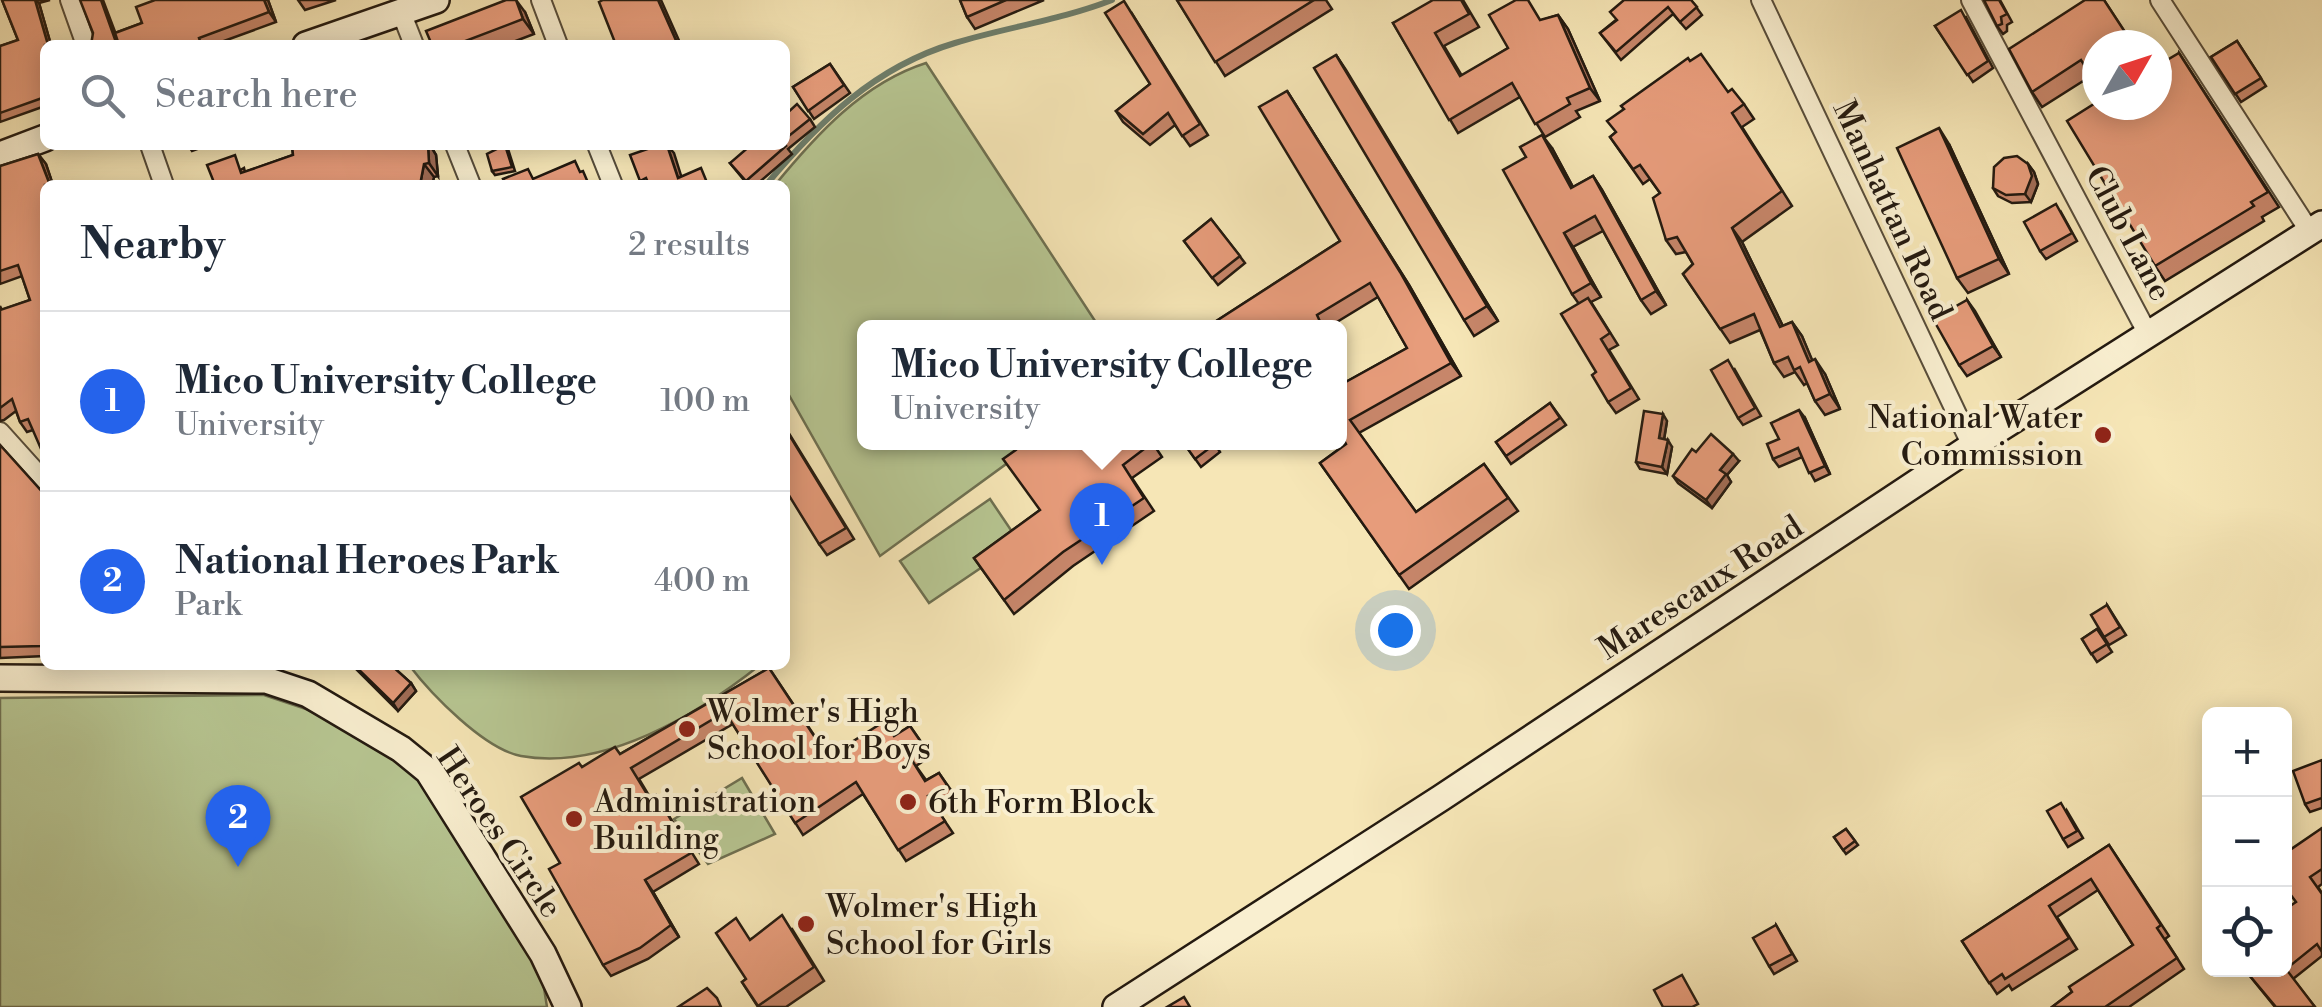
<!DOCTYPE html>
<meta charset="utf-8">
<style>
:root{--surface:#fff;--page:#f6f6f7;--text:#1f2937;--muted:#747a83;--line:#e0e1e3;--accent:#2563eb}
body{margin:0;font-family:"Libre Bodoni",serif;background:var(--page);color:var(--text)}
.controls{position:absolute;right:30px;bottom:30px;display:grid;overflow:hidden;border-radius:15px;box-shadow:0 5px 25px #0003}
.controls button{width:90px;height:90px;display:grid;place-items:center;padding:0;border:0;border-bottom:2px solid var(--line);background:var(--surface);color:var(--text);font:50px sans-serif}
.compass{position:absolute;left:2082px;top:30px;width:90px;height:90px;border-radius:50%;background:var(--surface);box-shadow:0 5px 25px #0003;rotate:51deg}
.you{position:absolute;left:1395px;top:630px;width:35px;height:35px;margin:-25px;border:8px solid #fff;border-radius:50%;background:#1a73e8;box-shadow:0 0 0 15px #1a73e833}
.badge{display:grid;place-items:center;width:65px;height:65px;border-radius:50%;background:var(--accent);color:#fff;font-size:32px;font-weight:700}
.pin{position:absolute;translate:-50% -82px;filter:drop-shadow(0 2px 5px #0008)}
.pin::after{content:'';position:absolute;top:52px;width:35px;height:30px;background:inherit;clip-path:polygon(0 0,100% 0,50% 100%)}
.popup{position:absolute;left:857px;top:320px;width:490px;height:130px;box-sizing:border-box;display:grid;place-content:center;border-radius:15px;background:var(--surface);filter:drop-shadow(0 2px 8px #0005);font-size:32px;white-space:nowrap;color:var(--muted)}
.popup b{font-size:38px;color:var(--text)}
.popup::after{content:'';position:absolute;left:50%;top:100%;margin-left:-20px;border:20px solid transparent;border-top-color:var(--surface)}
.list{margin:0;padding:0;list-style:none}
h2{display:flex;justify-content:space-between;align-items:center;height:130px;margin:0;padding:0 40px;font-size:42px}
h2 small{font-size:32px;font-weight:400;color:var(--muted)}
.list li{display:grid;grid-template-columns:65px 1fr auto;gap:30px;align-items:center;box-sizing:border-box;height:180px;padding:0 40px;border-top:2px solid var(--line)}
.list b{display:block;font-size:38px;white-space:nowrap}
.list p{margin:0;font-size:32px;white-space:nowrap;color:var(--muted)}
.list em{font-size:32px;font-style:normal;color:var(--muted)}
.icon{flex:none;width:55px;height:55px;fill:none;stroke:currentColor;stroke-width:2;stroke-linecap:round;stroke-linejoin:round}
.map{position:relative;flex:none;width:2322px;height:1007px;overflow:hidden}
.search{position:absolute;background:var(--surface);box-shadow:0 5px 25px #0003;left:40px;top:40px;width:750px;height:110px;display:flex;align-items:center;gap:25px;box-sizing:border-box;padding:0 35px;border-radius:15px;color:var(--muted);font-size:38px}
.panel{position:absolute;background:var(--surface);box-shadow:0 5px 25px #0003;left:40px;top:180px;width:750px;height:490px;border-radius:15px}
.map>svg:first-child{display:block}
.green{fill:#b7c692;stroke:#6e7051;stroke-width:2.5}
.lines{fill:none;stroke-linecap:round;stroke-linejoin:round}
.stream{stroke:#6d7e6c;stroke-width:6}
.street-casing{stroke:#584d3a;stroke-width:22}
.secondary-casing{stroke:#241a10;stroke-width:30}
.street{stroke:#f9efd0;stroke-width:18}
.secondary{stroke:#f9efd0;stroke-width:25}
.wall{fill:#c7866a;stroke:#241a10;stroke-width:2.5}
.shaded-wall{fill:#a26d56;stroke:#241a10;stroke-width:2.5}
.building{fill:#e79c7b;stroke:#241a10;stroke-width:2.5}
.poi-dot{fill:#8f2418;stroke:#f9efd0;stroke-width:4}
.labels{text-anchor:middle;stroke-width:8;stroke-linejoin:round;paint-order:stroke}
.street-label{font-size:32px;fill:#241a10;stroke:#f9efd0}
.poi-label{font-size:32px;fill:#241a10;stroke:#f9efd0;text-anchor:start}
</style>
<div class="map">
<svg width="2322" height="1007" viewBox="0 0 2322 1007">
<rect width="100%" height="100%" fill="#f6e6b6"/>
<filter id="stains"><feTurbulence type="fractalNoise" baseFrequency=".002" numOctaves="4"/><feColorMatrix values="0 0 0 0 .2 0 0 0 0 .09 0 0 0 0 .02 0 0 0 .5 -.17"/></filter>
<radialGradient id="worn" r=".72"><stop offset=".6" stop-color="#630" stop-opacity="0"/><stop offset="1" stop-color="#630" stop-opacity=".3"/></radialGradient>
<g class="green">
<path d="M 926,63 L 1099,327 L 864,328 L 864,442 L 1035,443 L 880,556 L 785,388 L 785,185 L 775,185 C 816,135 863,83 926,63 Z"/>
<path d="M 990,499 L 1019,542 L 929,603 L 900,561 Z"/>
<path d="M 409,665 L 760,665 C 697,715 604,771 521,756 C 484,749 431,694 409,665 Z"/>
<path d="M 264,695 L 306,709 L 371,740 L 426,785 L 541,969 L 547,1007 L 0,1007 L 0,698 Z"/>
<path d="M 742,778 L 775,834 L 708,864 L 674,819 Z"/>
</g>
<g class="lines">
<path class="stream" d="M 766,185 C 819,122 874,67 955,43 C 1007,27 1061,20 1112,0"/>
<defs>
<g id="street">
<path d="M 70,0 L 86,45"/>
<path d="M 541,0 L 558,45"/>
<path d="M 1761,0 L 1972,446"/>
<path d="M 1971,0 L 2149,336"/>
<path d="M 2160,0 L 2310,232"/>
<path d="M 401,12 L 414,45"/>
<path d="M 150,145 L 164,185"/>
<path d="M 455,145 L 471,185"/>
<path d="M 597,145 L 613,185"/>
<path d="M 0,432 L 45,482"/>
</g>
<g id="secondary">
<path d="M 306,45 L 436,0"/>
<path d="M 0,155 L 45,138"/>
<path d="M 0,678 L 266,680 L 308,694 L 401,749 L 428,771 L 543,954 L 568,1007"/>
<path d="M 1116,1007 L 1441,798 L 1972,446 L 2322,224"/>
</g>
</defs>
<use href="#street" class="street-casing"/>
<use href="#secondary" class="secondary-casing"/>
<use href="#street" class="street"/>
<use href="#secondary" class="secondary"/>
</g>
<g class="wall">
<path d="M 2,0 L 50,0 L 39,3 L 51,45 L 45,45 L 45,106 L 0,122 L 0,46 L 18,40 Z"/>
<path d="M 268,0 L 276,22 L 213,45 L 91,45 L 115,33 L 142,23 Z"/>
<path d="M 298,0 L 336,0 L 305,10 Z"/>
<path d="M 960,0 L 1044,0 L 975,29 L 967,17 Z"/>
<path d="M 1177,0 L 1326,0 L 1332,9 L 1225,76 Z"/>
<path d="M 1463,0 L 1479,27 L 1444,46 L 1462,76 L 1508,48 L 1542,20 L 1558,15 L 1568,29 L 1600,101 L 1576,111 L 1580,117 L 1545,137 L 1520,97 L 1458,133 L 1393,23 Z"/>
<path d="M 1691,0 L 1702,15 L 1686,29 L 1673,14 L 1621,60 L 1600,33 L 1616,20 Z"/>
<path d="M 2000,0 L 2012,22 L 2007,25 L 2007,31 L 2003,34 L 1997,26 Z"/>
<path d="M 2104,0 L 2133,45 L 2097,45 L 2091,76 L 2042,107 L 2032,92 Z"/>
<path d="M 525,12 L 534,34 L 505,45 L 432,45 Z"/>
<path d="M 1131,12 L 1208,135 L 1190,146 L 1175,125 L 1150,145 L 1123,122 L 1116,111 L 1150,84 Z"/>
<path d="M 1966,17 L 1993,68 L 1973,82 L 1935,26 Z"/>
<path d="M 2237,41 L 2266,86 L 2241,102 L 2211,57 Z"/>
<path d="M 2179,53 L 2279,207 L 2262,217 L 2264,221 L 2165,281 L 2155,266 Z"/>
<path d="M 1336,55 L 1498,321 L 1474,336 L 1464,320 Z"/>
<path d="M 830,64 L 850,93 L 814,119 L 793,87 Z"/>
<path d="M 1287,91 L 1409,285 L 1461,376 L 1359,433 L 1416,512 L 1484,464 L 1518,511 L 1409,589 L 1320,463 L 1346,444 L 1340,432 L 1340,376 L 1344,383 L 1407,348 L 1378,297 L 1327,328 L 1207,327 L 1340,241 Z"/>
<path d="M 1728,92 L 1744,104 L 1754,119 L 1742,127 L 1792,206 L 1742,242 L 1783,326 L 1792,322 L 1802,336 L 1812,361 L 1825,374 L 1840,409 L 1825,415 L 1815,401 L 1807,383 L 1804,385 L 1795,372 L 1784,377 L 1774,363 L 1760,330 L 1730,343 L 1683,274 L 1693,264 L 1686,252 L 1676,254 L 1666,240 L 1660,193 L 1650,179 L 1643,184 L 1610,137 L 1616,132 Z"/>
<path d="M 785,115 L 810,119 L 815,127 L 788,149 L 792,154 L 756,185 L 748,185 L 730,163 L 785,145 Z"/>
<path d="M 1949,144 L 2009,274 L 1968,293 L 1957,278 Z"/>
<path d="M 188,145 L 208,145 L 192,151 Z"/>
<path d="M 292,145 L 430,145 L 436,155 L 438,176 L 434,177 L 432,185 L 215,185 L 244,168 L 245,172 L 293,155 Z"/>
<path d="M 1552,148 L 1573,187 L 1593,176 L 1602,190 L 1666,305 L 1651,314 L 1641,300 L 1603,231 L 1573,247 L 1601,297 L 1591,302 L 1618,345 L 1609,350 L 1639,399 L 1616,413 L 1608,402 L 1596,372 L 1579,304 L 1572,294 Z"/>
<path d="M 508,149 L 515,171 L 495,175 L 492,171 Z"/>
<path d="M 38,154 L 46,164 L 53,185 L 45,185 L 33,430 L 27,432 L 20,422 L 16,411 L 4,420 L 0,421 L 0,306 L 2,310 L 30,300 L 22,276 L 0,284 L 0,166 Z"/>
<path d="M 2028,164 L 2034,172 L 2038,184 L 2031,202 L 2012,203 L 1998,196 L 1993,188 Z"/>
<path d="M 2061,212 L 2077,241 L 2046,259 L 2040,251 Z"/>
<path d="M 1211,219 L 1245,263 L 1218,285 L 1184,241 Z"/>
<path d="M 1967,300 L 2001,357 L 1967,376 L 1959,365 Z"/>
<path d="M 1734,368 L 1761,416 L 1743,425 L 1738,418 Z"/>
<path d="M 1550,403 L 1566,425 L 1511,464 L 1496,442 Z"/>
<path d="M 1805,418 L 1830,474 L 1815,481 L 1802,457 L 1779,467 L 1773,459 Z"/>
<path d="M 1667,421 L 1664,440 L 1672,447 L 1667,474 L 1640,469 L 1636,462 Z"/>
<path d="M 785,427 L 854,539 L 827,555 L 819,544 Z"/>
<path d="M 1152,442 L 1162,457 L 1132,478 L 1154,511 L 1073,566 L 1014,614 L 974,558 L 1040,510 Z"/>
<path d="M 1183,442 L 1215,444 L 1220,452 L 1201,467 Z"/>
<path d="M 0,445 L 45,495 L 45,656 L 0,658 Z"/>
<path d="M 1696,452 L 1739,461 L 1727,475 L 1731,482 L 1712,508 L 1678,483 L 1673,476 Z"/>
<path d="M 2107,605 L 2126,635 L 2109,645 L 2104,637 Z"/>
<path d="M 2097,629 L 2112,652 L 2097,662 L 2082,639 Z"/>
<path d="M 352,665 L 391,665 L 411,683 L 416,691 L 398,711 Z"/>
<path d="M 769,668 L 828,756 L 895,736 L 910,726 L 931,756 L 916,766 L 926,780 L 939,773 L 956,797 L 936,808 L 953,833 L 906,861 L 863,794 L 803,835 L 733,724 L 639,779 L 651,799 L 656,795 L 699,864 L 653,892 L 679,937 L 648,959 L 611,976 L 603,965 L 560,863 L 582,767 L 620,754 Z"/>
<path d="M 2322,760 L 2322,808 L 2310,812 L 2305,804 Z"/>
<path d="M 2067,811 L 2083,838 L 2068,847 L 2063,839 Z"/>
<path d="M 2322,828 L 2322,884 L 2318,887 L 2322,893 L 2322,956 L 2293,979 L 2315,1007 L 2275,1007 L 2245,970 L 2296,902 Z"/>
<path d="M 1846,829 L 1858,845 L 1846,854 L 1834,837 Z"/>
<path d="M 2109,845 L 2169,936 L 2165,939 L 2184,969 L 2129,1007 L 2052,1007 L 2133,945 L 2098,890 L 2057,917 L 2077,949 L 2012,990 L 2009,985 L 1997,994 L 1962,941 Z"/>
<path d="M 1776,925 L 1797,961 L 1774,974 L 1769,966 Z"/>
<path d="M 792,929 L 824,981 L 786,1007 L 758,1007 L 742,982 L 746,979 L 751,939 Z"/>
</g>
<g class="shaded-wall">
<path d="M 35,0 L 39,3 L 51,45 L 48,45 Z"/>
<path d="M 101,0 L 103,0 L 120,45 L 117,45 Z"/>
<path d="M 264,0 L 268,0 L 276,22 L 269,12 Z"/>
<path d="M 516,0 L 525,12 L 534,34 L 523,19 Z"/>
<path d="M 658,0 L 661,0 L 681,45 L 678,45 Z"/>
<path d="M 1558,15 L 1568,29 L 1600,101 L 1590,88 Z"/>
<path d="M 1336,55 L 1346,70 L 1498,321 L 1487,306 Z"/>
<path d="M 1287,91 L 1409,285 L 1461,376 L 1451,363 Z"/>
<path d="M 1939,128 L 1949,144 L 2009,274 L 1999,259 Z"/>
<path d="M 1542,135 L 1552,148 L 1581,202 L 1571,188 Z"/>
<path d="M 428,145 L 430,145 L 436,155 L 438,176 L 429,163 Z"/>
<path d="M 667,145 L 674,153 L 684,185 L 678,178 Z"/>
<path d="M 38,154 L 46,164 L 53,185 L 50,185 Z"/>
<path d="M 424,164 L 434,177 L 432,185 L 420,185 Z"/>
<path d="M 2028,164 L 2034,172 L 2038,184 L 2031,202 L 2025,194 Z"/>
<path d="M 1593,176 L 1602,190 L 1666,305 L 1656,291 Z"/>
<path d="M 1732,228 L 1742,242 L 1790,341 L 1780,327 Z"/>
<path d="M 1564,233 L 1573,247 L 1601,297 L 1591,283 Z"/>
<path d="M 1967,300 L 1975,311 L 2001,357 L 1993,346 Z"/>
<path d="M 1792,322 L 1802,336 L 1819,376 L 1809,362 Z"/>
<path d="M 1815,359 L 1825,374 L 1840,409 L 1830,394 Z"/>
<path d="M 1799,410 L 1805,418 L 1830,474 L 1825,466 Z"/>
<path d="M 1663,414 L 1667,421 L 1663,445 L 1659,438 Z"/>
<path d="M 1668,440 L 1672,447 L 1667,474 L 1662,467 Z"/>
<path d="M 1733,454 L 1739,461 L 1727,475 L 1731,482 L 1712,508 L 1706,500 L 1720,470 Z"/>
<path d="M 411,683 L 416,691 L 398,711 L 393,703 Z"/>
<path d="M 645,880 L 653,892 L 679,937 L 671,925 Z"/>
</g>
<g class="building">
<path d="M 2,0 L 35,0 L 48,45 L 45,45 L 45,97 L 0,113 L 0,46 L 18,40 Z"/>
<path d="M 80,0 L 101,0 L 117,45 L 91,45 L 93,33 Z"/>
<path d="M 155,0 L 264,0 L 269,12 L 199,38 L 200,41 L 191,45 L 119,45 L 115,33 L 142,23 L 136,7 Z"/>
<path d="M 506,0 L 516,0 L 523,19 L 455,45 L 432,45 L 426,31 Z"/>
<path d="M 603,0 L 658,0 L 678,45 L 616,45 L 599,2 Z"/>
<path d="M 960,0 L 1006,0 L 967,17 Z"/>
<path d="M 1177,0 L 1314,0 L 1215,62 Z"/>
<path d="M 1433,0 L 1461,0 L 1469,14 L 1435,33 L 1460,76 L 1508,48 L 1489,15 L 1516,0 L 1528,0 L 1540,20 L 1558,15 L 1590,88 L 1567,98 L 1570,104 L 1535,124 L 1512,83 L 1449,120 L 1393,23 Z"/>
<path d="M 1624,0 L 1691,0 L 1697,7 L 1680,22 L 1668,7 L 1616,52 L 1600,33 L 1617,20 L 1610,12 Z"/>
<path d="M 1984,0 L 1999,0 L 2007,14 L 2001,17 L 2002,24 L 1997,26 Z"/>
<path d="M 2085,0 L 2104,0 L 2125,32 L 2111,41 L 2113,45 L 2097,45 L 2097,85 L 2081,60 L 2032,92 L 2009,49 Z"/>
<path d="M 1124,1 L 1200,124 L 1182,136 L 1168,113 L 1143,134 L 1116,111 L 1150,84 L 1105,13 Z"/>
<path d="M 1961,10 L 1988,61 L 1967,75 L 1935,26 Z"/>
<path d="M 2237,41 L 2261,78 L 2235,94 L 2211,57 Z"/>
<path d="M 2179,53 L 2268,192 L 2251,202 L 2254,206 L 2155,266 L 2067,121 L 2097,102 L 2097,105 L 2157,105 L 2157,66 Z"/>
<path d="M 1701,54 L 1728,92 L 1732,89 L 1744,104 L 1732,113 L 1782,191 L 1732,228 L 1780,327 L 1792,322 L 1809,362 L 1815,359 L 1830,394 L 1815,401 L 1800,367 L 1794,370 L 1788,357 L 1774,363 L 1754,314 L 1720,329 L 1683,274 L 1693,264 L 1677,237 L 1666,240 L 1653,198 L 1660,193 L 1640,165 L 1633,169 L 1610,137 L 1616,132 L 1607,121 L 1624,109 L 1621,106 L 1688,58 L 1690,61 Z"/>
<path d="M 1336,55 L 1487,306 L 1464,320 L 1314,68 Z"/>
<path d="M 830,64 L 844,85 L 808,111 L 793,87 Z"/>
<path d="M 1287,91 L 1400,272 L 1451,363 L 1350,420 L 1416,512 L 1484,464 L 1508,498 L 1399,575 L 1320,463 L 1346,444 L 1340,432 L 1340,379 L 1342,384 L 1407,348 L 1370,283 L 1317,315 L 1323,328 L 1207,327 L 1340,241 L 1259,107 Z"/>
<path d="M 797,104 L 810,119 L 785,139 L 785,115 Z"/>
<path d="M 1939,128 L 1999,259 L 1957,278 L 1897,148 Z"/>
<path d="M 1542,135 L 1571,188 L 1593,176 L 1656,291 L 1641,300 L 1595,216 L 1564,233 L 1591,283 L 1572,294 L 1503,170 L 1526,157 L 1520,147 Z"/>
<path d="M 292,145 L 428,145 L 429,163 L 424,164 L 420,185 L 215,185 L 207,165 L 235,155 L 241,173 L 293,155 Z"/>
<path d="M 505,145 L 512,167 L 492,171 L 487,154 Z"/>
<path d="M 659,145 L 667,145 L 678,178 L 701,168 L 708,185 L 649,185 L 646,178 L 640,181 L 630,155 Z"/>
<path d="M 751,145 L 785,145 L 786,146 L 746,181 L 730,163 Z"/>
<path d="M 38,154 L 50,185 L 45,185 L 45,458 L 28,419 L 20,422 L 12,399 L 0,408 L 0,310 L 30,300 L 18,265 L 0,271 L 0,166 Z"/>
<path d="M 2017,156 L 2028,164 L 2032,176 L 2025,194 L 2006,195 L 1993,188 L 1994,167 L 2004,158 Z"/>
<path d="M 575,161 L 580,172 L 583,171 L 589,185 L 506,185 L 503,179 L 528,169 L 533,179 Z"/>
<path d="M 2056,204 L 2072,233 L 2040,251 L 2024,222 Z"/>
<path d="M 1211,219 L 1240,256 L 1212,278 L 1184,241 Z"/>
<path d="M 1588,298 L 1610,333 L 1601,339 L 1631,388 L 1608,402 L 1592,375 L 1596,372 L 1561,314 Z"/>
<path d="M 1967,300 L 1993,346 L 1959,365 L 1933,319 Z"/>
<path d="M 1728,360 L 1755,408 L 1738,418 L 1711,370 Z"/>
<path d="M 1550,403 L 1560,418 L 1506,456 L 1496,442 Z"/>
<path d="M 1799,410 L 1825,466 L 1809,473 L 1798,448 L 1773,459 L 1767,444 L 1779,439 L 1771,423 Z"/>
<path d="M 1644,411 L 1663,414 L 1659,438 L 1668,440 L 1662,467 L 1636,462 Z"/>
<path d="M 785,428 L 846,528 L 819,544 L 785,489 Z"/>
<path d="M 1711,434 L 1733,454 L 1720,470 L 1726,474 L 1706,500 L 1673,476 L 1692,449 L 1696,452 Z"/>
<path d="M 1027,442 L 1152,443 L 1123,465 L 1144,498 L 1063,552 L 1004,600 L 974,558 L 1040,510 L 1003,459 Z"/>
<path d="M 1183,442 L 1214,442 L 1215,444 L 1195,459 Z"/>
<path d="M 0,445 L 45,495 L 45,638 L 43,638 L 43,646 L 0,647 Z"/>
<path d="M 2107,605 L 2120,627 L 2104,637 L 2091,615 Z"/>
<path d="M 2097,629 L 2107,644 L 2091,654 L 2082,639 Z"/>
<path d="M 354,665 L 391,665 L 411,683 L 393,703 Z"/>
<path d="M 769,668 L 828,757 L 885,721 L 894,736 L 910,726 L 923,745 L 908,754 L 925,781 L 939,773 L 947,785 L 928,796 L 945,821 L 898,850 L 856,782 L 795,823 L 725,712 L 631,768 L 650,799 L 656,795 L 691,853 L 645,880 L 671,925 L 640,948 L 603,965 L 549,869 L 560,863 L 521,797 L 579,763 L 582,767 L 615,747 L 620,754 Z"/>
<path d="M 2322,760 L 2322,798 L 2305,804 L 2293,771 Z"/>
<path d="M 2061,803 L 2077,831 L 2063,839 L 2047,811 Z"/>
<path d="M 2322,828 L 2322,869 L 2310,877 L 2322,894 L 2322,952 L 2317,944 L 2286,969 L 2315,1007 L 2276,1007 L 2245,970 L 2284,970 L 2284,910 L 2296,902 L 2284,886 L 2284,854 Z"/>
<path d="M 1846,829 L 1855,841 L 1843,850 L 1834,837 Z"/>
<path d="M 2109,845 L 2161,925 L 2157,928 L 2177,958 L 2105,1007 L 2052,1007 L 2072,992 L 2069,987 L 2133,945 L 2091,879 L 2049,906 L 2069,938 L 2005,979 L 2002,974 L 1989,983 L 1962,941 Z"/>
<path d="M 782,915 L 814,967 L 758,1006 L 742,982 L 746,979 L 716,933 L 736,918 L 750,940 Z"/>
<path d="M 1776,925 L 1792,954 L 1769,966 L 1753,938 Z"/>
<path d="M 1682,975 L 1698,1004 L 1692,1007 L 1663,1007 L 1654,990 Z"/>
<path d="M 707,988 L 717,998 L 721,1007 L 678,1007 Z"/>
<path d="M 1184,997 L 1190,1007 L 1167,1007 Z"/>
</g>
<g class="poi-dot">
<circle cx="2103" cy="435" r="10"/>
<circle cx="687" cy="729" r="10"/>
<circle cx="908" cy="802" r="10"/>
<circle cx="574" cy="819" r="10"/>
<circle cx="806" cy="924" r="10"/>
</g>
<g class="labels">
<g class="street-label">
<text transform="translate(1893 210) rotate(65)" y="11">Manhattan Road</text>
<text transform="translate(2129 233) rotate(62)" y="11">Club Lane</text>
<text transform="translate(1700 587) rotate(-33)" y="11">Marescaux Road</text>
<text transform="translate(500 832) rotate(56)" y="11">Heroes Circle</text>
</g>
<g class="poi-label">
<text x="2083" y="428" text-anchor="end">National Water<tspan x="2083" dy="37">Commission</tspan></text>
<text x="707" y="722">Wolmer's High<tspan x="707" dy="37">School for Boys</tspan></text>
<text x="594" y="812">Administration<tspan x="594" dy="37">Building</tspan></text>
<text x="928" y="813">6th Form Block</text>
<text x="826" y="917">Wolmer's High<tspan x="826" dy="37">School for Girls</tspan></text>
</g>
</g>
<rect width="100%" height="100%" filter="url(#stains)"/>
<rect width="100%" height="100%" fill="url(#worn)"/>
</svg>
<div class="controls">
<button>+</button>
<button>−</button>
<button><svg class="icon" aria-label="locate" viewBox="0 0 24 24"><circle cx="12" cy="12" r="6"/><path d="M12 2v4M12 18v4M2 12h4M18 12h4"/></svg></button>
</div>
<svg class="compass" viewBox="-18 -18 36 36"><path d="M0-13l5 13h-10z" fill="#e53935"/><path d="M0 13l5-13h-10z" fill="#747a83"/></svg>
<div class="you"></div>
<div class="pin badge" style="left:1102px;top:565px">1</div>
<div class="popup"><b>Mico University College</b>University</div>
<div class="pin badge" style="left:238px;top:867px">2</div>
<div class="search"><svg class="icon" aria-label="search" viewBox="0 0 24 24"><circle cx="10" cy="10" r="6"/><path d="M15 15l6 6"/></svg>Search here</div>
<section class="panel">
<h2>Nearby<small>2 results</small></h2>
<ul class="list">
<li><span class="badge">1</span><div><b>Mico University College</b><p>University</p></div><em>100 m</em></li>
<li><span class="badge">2</span><div><b>National Heroes Park</b><p>Park</p></div><em>400 m</em></li>
</ul>
</section>
</div>
